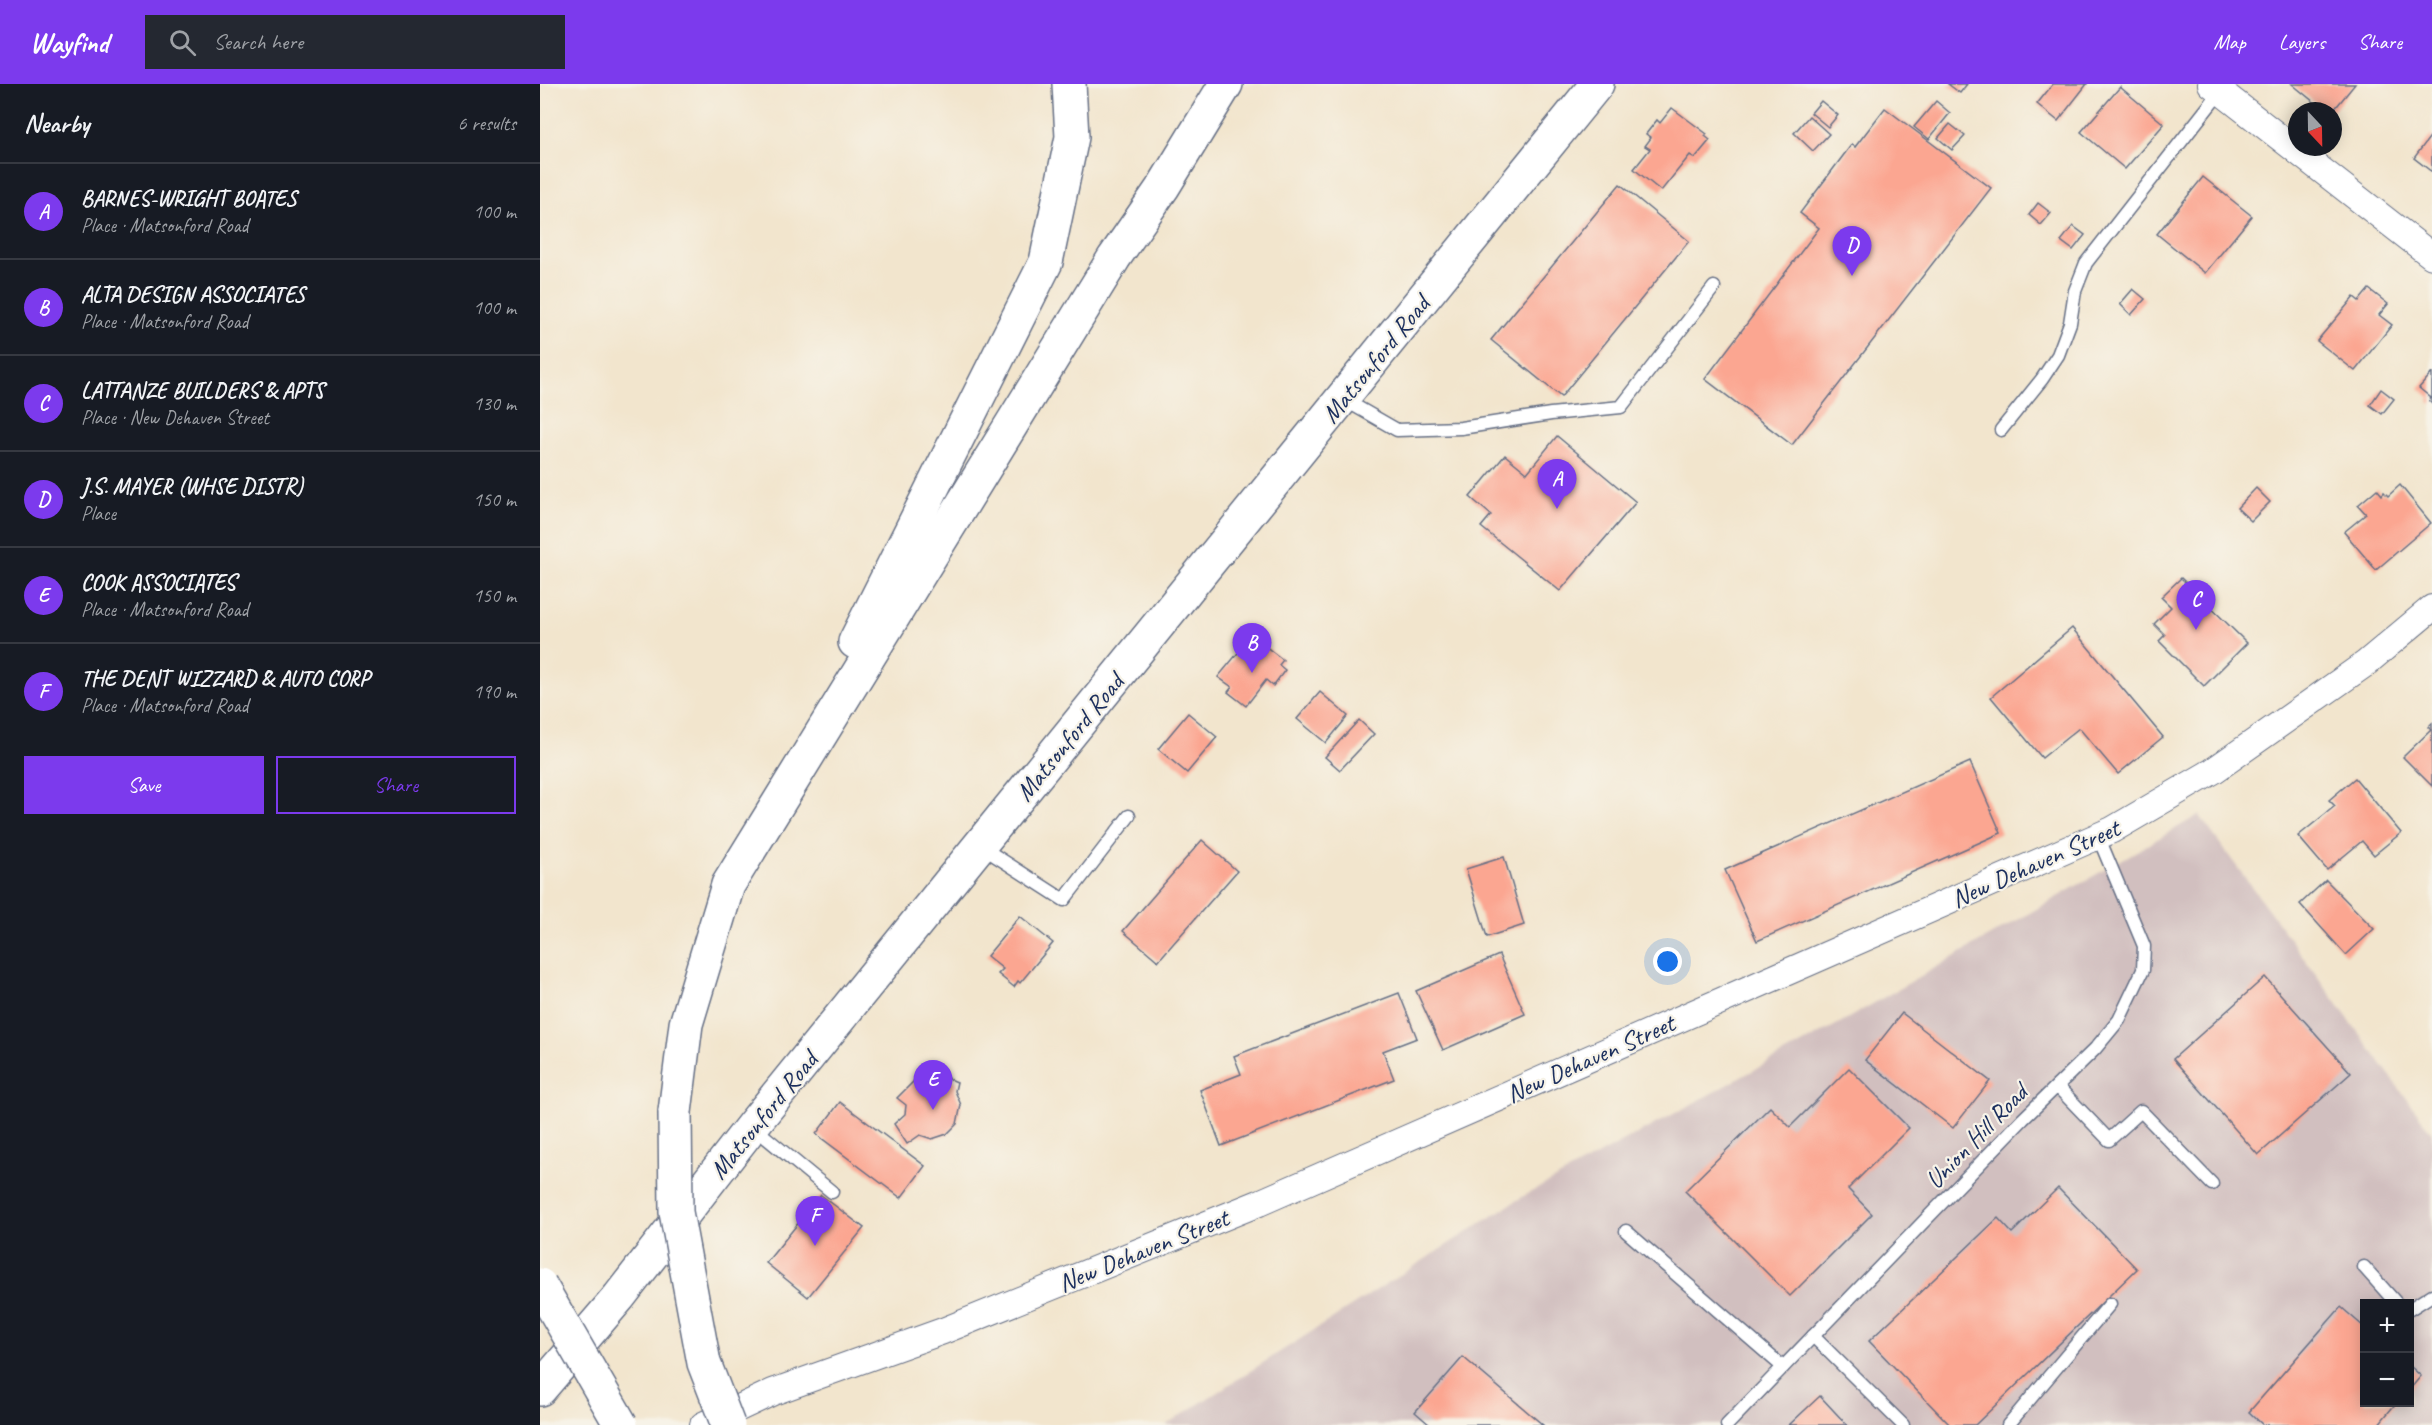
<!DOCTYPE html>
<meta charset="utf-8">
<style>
:root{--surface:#171b24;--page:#242831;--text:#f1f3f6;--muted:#9ea1a6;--line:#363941;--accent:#7c3aed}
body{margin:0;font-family:Caveat,sans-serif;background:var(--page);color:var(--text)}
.controls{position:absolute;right:18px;bottom:18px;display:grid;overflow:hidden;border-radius:0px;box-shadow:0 3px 15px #0003}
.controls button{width:54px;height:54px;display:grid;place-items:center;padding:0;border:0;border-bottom:2px solid var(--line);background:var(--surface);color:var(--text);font:30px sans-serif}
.compass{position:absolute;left:1748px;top:18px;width:54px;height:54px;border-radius:50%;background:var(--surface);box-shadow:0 3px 15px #0003;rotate:158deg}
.you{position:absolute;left:1128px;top:878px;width:21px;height:21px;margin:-15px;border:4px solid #fff;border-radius:50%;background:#1a73e8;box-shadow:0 0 0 9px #1a73e833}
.badge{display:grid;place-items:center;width:39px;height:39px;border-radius:50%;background:var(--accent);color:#fff;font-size:20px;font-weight:700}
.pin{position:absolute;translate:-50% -50px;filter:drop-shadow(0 2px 3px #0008)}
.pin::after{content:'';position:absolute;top:32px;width:21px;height:18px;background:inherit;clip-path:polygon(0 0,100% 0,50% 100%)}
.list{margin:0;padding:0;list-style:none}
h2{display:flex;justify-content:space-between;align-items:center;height:78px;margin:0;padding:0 24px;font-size:26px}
h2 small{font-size:20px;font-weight:400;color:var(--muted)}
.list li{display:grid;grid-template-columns:39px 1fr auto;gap:18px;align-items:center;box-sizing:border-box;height:96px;padding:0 24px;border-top:2px solid var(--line)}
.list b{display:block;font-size:22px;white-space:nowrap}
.list p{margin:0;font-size:20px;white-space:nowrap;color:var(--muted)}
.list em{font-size:20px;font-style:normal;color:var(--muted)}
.actions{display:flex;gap:12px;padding:18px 24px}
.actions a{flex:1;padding:14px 0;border:2px solid var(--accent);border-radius:0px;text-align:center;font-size:21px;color:var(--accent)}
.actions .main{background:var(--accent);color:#fff}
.icon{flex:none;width:33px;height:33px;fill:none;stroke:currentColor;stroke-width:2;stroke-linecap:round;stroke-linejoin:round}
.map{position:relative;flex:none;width:1892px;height:1341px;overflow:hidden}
header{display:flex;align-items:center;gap:36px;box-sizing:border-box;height:84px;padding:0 30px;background:var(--accent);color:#fff}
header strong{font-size:28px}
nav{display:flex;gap:33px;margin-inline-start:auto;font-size:21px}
.search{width:420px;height:54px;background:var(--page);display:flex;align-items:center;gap:15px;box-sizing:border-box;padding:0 21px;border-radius:0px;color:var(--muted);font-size:22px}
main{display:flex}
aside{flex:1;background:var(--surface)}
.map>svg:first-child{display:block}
.industrial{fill:#d1bfbf;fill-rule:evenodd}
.building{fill:#fba691}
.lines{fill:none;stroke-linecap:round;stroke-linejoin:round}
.service-casing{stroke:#666f85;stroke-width:15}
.minor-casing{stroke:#666f85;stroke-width:28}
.primary-casing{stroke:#666f85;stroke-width:36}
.motorway-casing{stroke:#666f85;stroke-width:36}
.service{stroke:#fff;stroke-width:12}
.minor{stroke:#fff;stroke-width:26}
.primary{stroke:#fff;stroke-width:33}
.motorway{stroke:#fff;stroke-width:33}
.motorway-bridge-casing{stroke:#666f85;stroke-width:36;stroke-linecap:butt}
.motorway-bridge{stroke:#fff;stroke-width:33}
.labels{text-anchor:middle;stroke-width:4.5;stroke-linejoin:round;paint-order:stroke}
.street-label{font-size:26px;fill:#1b2f5e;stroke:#f7f3e8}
</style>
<header>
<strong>Wayfind</strong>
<div class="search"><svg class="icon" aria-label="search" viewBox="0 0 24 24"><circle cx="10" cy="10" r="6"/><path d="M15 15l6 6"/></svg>Search here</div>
<nav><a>Map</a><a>Layers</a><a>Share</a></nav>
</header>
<main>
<aside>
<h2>Nearby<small>6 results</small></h2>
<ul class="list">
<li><span class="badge">A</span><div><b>BARNES-WRIGHT BOATES</b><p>Place · Matsonford Road</p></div><em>100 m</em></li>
<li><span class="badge">B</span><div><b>ALTA DESIGN ASSOCIATES</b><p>Place · Matsonford Road</p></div><em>100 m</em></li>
<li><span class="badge">C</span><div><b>LATTANZE BUILDERS &amp; APTS</b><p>Place · New Dehaven Street</p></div><em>130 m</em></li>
<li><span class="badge">D</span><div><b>J.S. MAYER (WHSE DISTR)</b><p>Place</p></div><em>150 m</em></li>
<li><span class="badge">E</span><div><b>COOK ASSOCIATES</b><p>Place · Matsonford Road</p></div><em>150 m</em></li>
<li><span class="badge">F</span><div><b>THE DENT WIZZARD &amp; AUTO CORP</b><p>Place · Matsonford Road</p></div><em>190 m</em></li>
</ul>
<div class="actions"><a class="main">Save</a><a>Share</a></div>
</aside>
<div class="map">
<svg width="1892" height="1341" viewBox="0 0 1892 1341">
<rect width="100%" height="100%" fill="#f7f3e8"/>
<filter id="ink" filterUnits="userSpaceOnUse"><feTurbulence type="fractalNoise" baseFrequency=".0167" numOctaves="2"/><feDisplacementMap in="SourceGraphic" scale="12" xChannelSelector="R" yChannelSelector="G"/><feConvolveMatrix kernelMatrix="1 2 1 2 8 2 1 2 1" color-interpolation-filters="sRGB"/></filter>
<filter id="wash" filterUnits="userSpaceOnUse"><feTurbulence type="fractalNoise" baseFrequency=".008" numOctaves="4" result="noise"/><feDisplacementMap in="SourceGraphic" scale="24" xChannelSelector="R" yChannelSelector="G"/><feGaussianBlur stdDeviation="1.35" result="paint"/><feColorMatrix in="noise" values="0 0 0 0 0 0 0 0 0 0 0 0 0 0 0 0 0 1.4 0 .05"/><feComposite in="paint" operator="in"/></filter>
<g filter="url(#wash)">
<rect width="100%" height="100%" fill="#f2e5cd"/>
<path class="industrial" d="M 1659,731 L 1892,1049 L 1892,1341 L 626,1341 L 982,1113 L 1298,940 ZM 1824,1220 L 1870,1220 L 1870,1318 L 1824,1318 Z"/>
<g id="blocks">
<g class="building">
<path d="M 1408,0 L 1427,0 L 1420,9 Z"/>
<path d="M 1513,0 L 1547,0 L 1518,37 L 1497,20 Z"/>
<path d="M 1752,0 L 1815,0 L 1793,27 L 1785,27 Z"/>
<path d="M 1580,3 L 1624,40 L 1585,85 L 1541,48 Z"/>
<path d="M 1281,17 L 1298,31 L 1288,43 L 1271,29 Z"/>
<path d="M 1396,17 L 1410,29 L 1389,55 L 1374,43 Z"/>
<path d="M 1132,24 L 1167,50 L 1165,52 L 1170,56 L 1155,74 L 1150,71 L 1121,107 L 1094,85 L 1110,65 L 1105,62 L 1111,54 L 1106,50 L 1117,36 L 1120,39 Z"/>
<path d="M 1345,24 L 1451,104 L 1252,361 L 1165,295 L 1279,144 L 1260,129 L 1312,60 L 1315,63 Z"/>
<path d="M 1269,32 L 1289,50 L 1273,67 L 1254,49 Z"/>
<path d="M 1410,40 L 1425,52 L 1412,66 L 1398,54 Z"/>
<path d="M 1892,50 L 1892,88 L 1874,74 Z"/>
<path d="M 1663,93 L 1712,132 L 1665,189 L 1617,150 Z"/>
<path d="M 1080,100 L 1149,157 L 1021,313 L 951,256 Z"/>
<path d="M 1498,119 L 1511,129 L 1501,141 L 1489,131 Z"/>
<path d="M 1533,142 L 1545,151 L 1533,166 L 1521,157 Z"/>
<path d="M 1593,205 L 1605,215 L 1591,231 L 1580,220 Z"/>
<path d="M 1829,205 L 1848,220 L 1839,231 L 1852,241 L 1815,287 L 1777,257 L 1814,213 L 1819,217 Z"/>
<path d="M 1892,289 L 1892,320 L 1889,317 L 1891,314 L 1879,304 Z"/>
<path d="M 1841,305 L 1854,315 L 1842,330 L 1830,321 Z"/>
<path d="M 1017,352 L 1096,418 L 1020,507 L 941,443 L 951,431 L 930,413 L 965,371 L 987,389 Z"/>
<path d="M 1860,401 L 1891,439 L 1836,486 L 1804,448 L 1826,430 L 1818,421 L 1837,405 L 1842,411 L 1844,408 L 1848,412 Z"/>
<path d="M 1716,404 L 1730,418 L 1711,437 L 1697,424 Z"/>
<path d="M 1641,494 L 1707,559 L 1664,602 L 1619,557 L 1625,551 L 1614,540 L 1631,523 L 1621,513 Z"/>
<path d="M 1532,544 L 1623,653 L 1578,690 L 1539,644 L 1502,674 L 1451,613 Z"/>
<path d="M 712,552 L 743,576 L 739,581 L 745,586 L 733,602 L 726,596 L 706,622 L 688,608 L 692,603 L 678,593 Z"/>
<path d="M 780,608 L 808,632 L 786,659 L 757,635 Z"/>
<path d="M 648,629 L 677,653 L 647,689 L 618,665 Z"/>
<path d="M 819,636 L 834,650 L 800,686 L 785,673 Z"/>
<path d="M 1892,639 L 1892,702 L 1863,673 L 1891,646 L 1888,643 Z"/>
<path d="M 1430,678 L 1461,749 L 1217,857 L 1185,786 Z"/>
<path d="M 1815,694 L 1861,749 L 1834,771 L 1822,757 L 1787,786 L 1758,752 L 1795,722 L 1789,716 Z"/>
<path d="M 662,756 L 697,787 L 618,877 L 583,847 Z"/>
<path d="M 964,773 L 984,841 L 947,853 L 926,785 Z"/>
<path d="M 1786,796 L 1834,845 L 1806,871 L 1760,820 Z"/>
<path d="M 480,832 L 513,859 L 480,899 L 478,897 L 474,903 L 458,890 L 463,885 L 447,872 Z"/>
<path d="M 959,871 L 985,930 L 903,966 L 876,907 Z"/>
<path d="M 1725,893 L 1811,989 L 1718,1071 L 1633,975 Z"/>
<path d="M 859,909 L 877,954 L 843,967 L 854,995 L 681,1062 L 660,1006 L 701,990 L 694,972 Z"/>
<path d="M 1362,929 L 1450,997 L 1413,1044 L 1325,976 Z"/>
<path d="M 1309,984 L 1369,1044 L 1308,1105 L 1332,1130 L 1250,1212 L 1145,1107 L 1230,1023 L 1250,1043 Z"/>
<path d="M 396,989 L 417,998 L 415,1007 L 421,1021 L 417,1040 L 407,1050 L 392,1055 L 380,1051 L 367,1060 L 354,1040 L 365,1030 L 366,1021 L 357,1014 L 374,997 L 380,1000 L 392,997 Z"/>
<path d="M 300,1018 L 385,1082 L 361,1114 L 276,1050 Z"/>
<path d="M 1518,1104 L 1597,1185 L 1435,1341 L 1410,1341 L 1329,1257 L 1458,1134 L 1472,1149 Z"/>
<path d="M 281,1111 L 324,1144 L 268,1213 L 226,1179 Z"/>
<path d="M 1801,1223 L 1824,1243 L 1824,1318 L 1857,1318 L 1838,1341 L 1723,1341 L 1709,1328 Z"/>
<path d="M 923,1273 L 1003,1341 L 890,1341 L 875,1328 Z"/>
<path d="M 1870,1282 L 1881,1292 L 1870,1305 Z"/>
<path d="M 1280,1312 L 1307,1341 L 1249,1341 Z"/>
</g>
</g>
</g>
<g filter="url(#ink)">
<use href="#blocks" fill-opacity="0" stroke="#666f85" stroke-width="1.5"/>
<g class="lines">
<defs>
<g id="service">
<path d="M 803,315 L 857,346 L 921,344 L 1011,330 L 1081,323 L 1174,203"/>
<path d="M 1461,346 L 1502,295 L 1518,271 L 1530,239 L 1535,207 L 1546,179 L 1680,8"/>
<path d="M 440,762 L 524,816 L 589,732"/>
<path d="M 1517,1002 L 1569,1056 L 1601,1027 L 1672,1100"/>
<path d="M 212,1042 L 292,1108"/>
<path d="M 1086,1147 L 1243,1283"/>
<path d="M 1824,1183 L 1857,1220"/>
<path d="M 1870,1225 L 1892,1211"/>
<path d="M 1273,1252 L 1363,1341"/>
<path d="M 1187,1341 L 1483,1035 L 1555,965 L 1579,936 L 1603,886 L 1604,862 L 1558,752"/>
<path d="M 1468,1341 L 1570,1220"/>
</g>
<g id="minor">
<path d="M 1671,0 L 1892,172"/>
<path d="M 163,1341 L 233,1308 L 403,1247 L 719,1119 L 1572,746 L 1673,687 L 1825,580 L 1892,524"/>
</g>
<path id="primary" d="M 0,1305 L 79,1213 L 212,1042 L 1057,0"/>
<g id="motorway">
<path d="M 315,558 L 506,178 L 532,53 L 529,0"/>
<path d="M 135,1028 L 146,940 L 188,801 L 574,174 L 623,103 L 686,0"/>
</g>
</defs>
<use href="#service" class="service-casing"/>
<use href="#minor" class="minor-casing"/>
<use href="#primary" class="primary-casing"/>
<use href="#motorway" class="motorway-casing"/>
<use href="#service" class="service"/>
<use href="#minor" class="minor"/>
<use href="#primary" class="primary"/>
<use href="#motorway" class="motorway"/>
<defs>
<g id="motorway-bridge">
<path d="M 135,1028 L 136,1128 L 164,1279 L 188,1341"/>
<path d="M 0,1201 L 81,1341"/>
</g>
</defs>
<use href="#motorway-bridge" class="motorway-bridge-casing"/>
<use href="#motorway-bridge" class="motorway-bridge"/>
</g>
</g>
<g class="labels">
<g class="street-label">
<text transform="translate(835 275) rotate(-51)" y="9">Matsonford Road</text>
<text transform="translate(529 653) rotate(-51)" y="9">Matsonford Road</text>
<text transform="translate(1495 779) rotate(-24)" y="9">New Dehaven Street</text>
<text transform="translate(1050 974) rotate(-24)" y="9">New Dehaven Street</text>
<text transform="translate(223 1031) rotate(-51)" y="9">Matsonford Road</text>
<text transform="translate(1436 1052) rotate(-46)" y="9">Union Hill Road</text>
<text transform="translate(603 1166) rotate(-22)" y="9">New Dehaven Street</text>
</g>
</g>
</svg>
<div class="controls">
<button>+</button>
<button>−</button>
</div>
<svg class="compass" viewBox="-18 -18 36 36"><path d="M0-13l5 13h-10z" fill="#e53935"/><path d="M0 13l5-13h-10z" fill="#9ea1a6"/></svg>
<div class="you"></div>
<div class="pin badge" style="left:1017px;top:425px">A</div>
<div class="pin badge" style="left:712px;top:589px">B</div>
<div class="pin badge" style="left:1656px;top:546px">C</div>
<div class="pin badge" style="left:1312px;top:192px">D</div>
<div class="pin badge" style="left:393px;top:1026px">E</div>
<div class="pin badge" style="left:275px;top:1162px">F</div>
</div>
</main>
